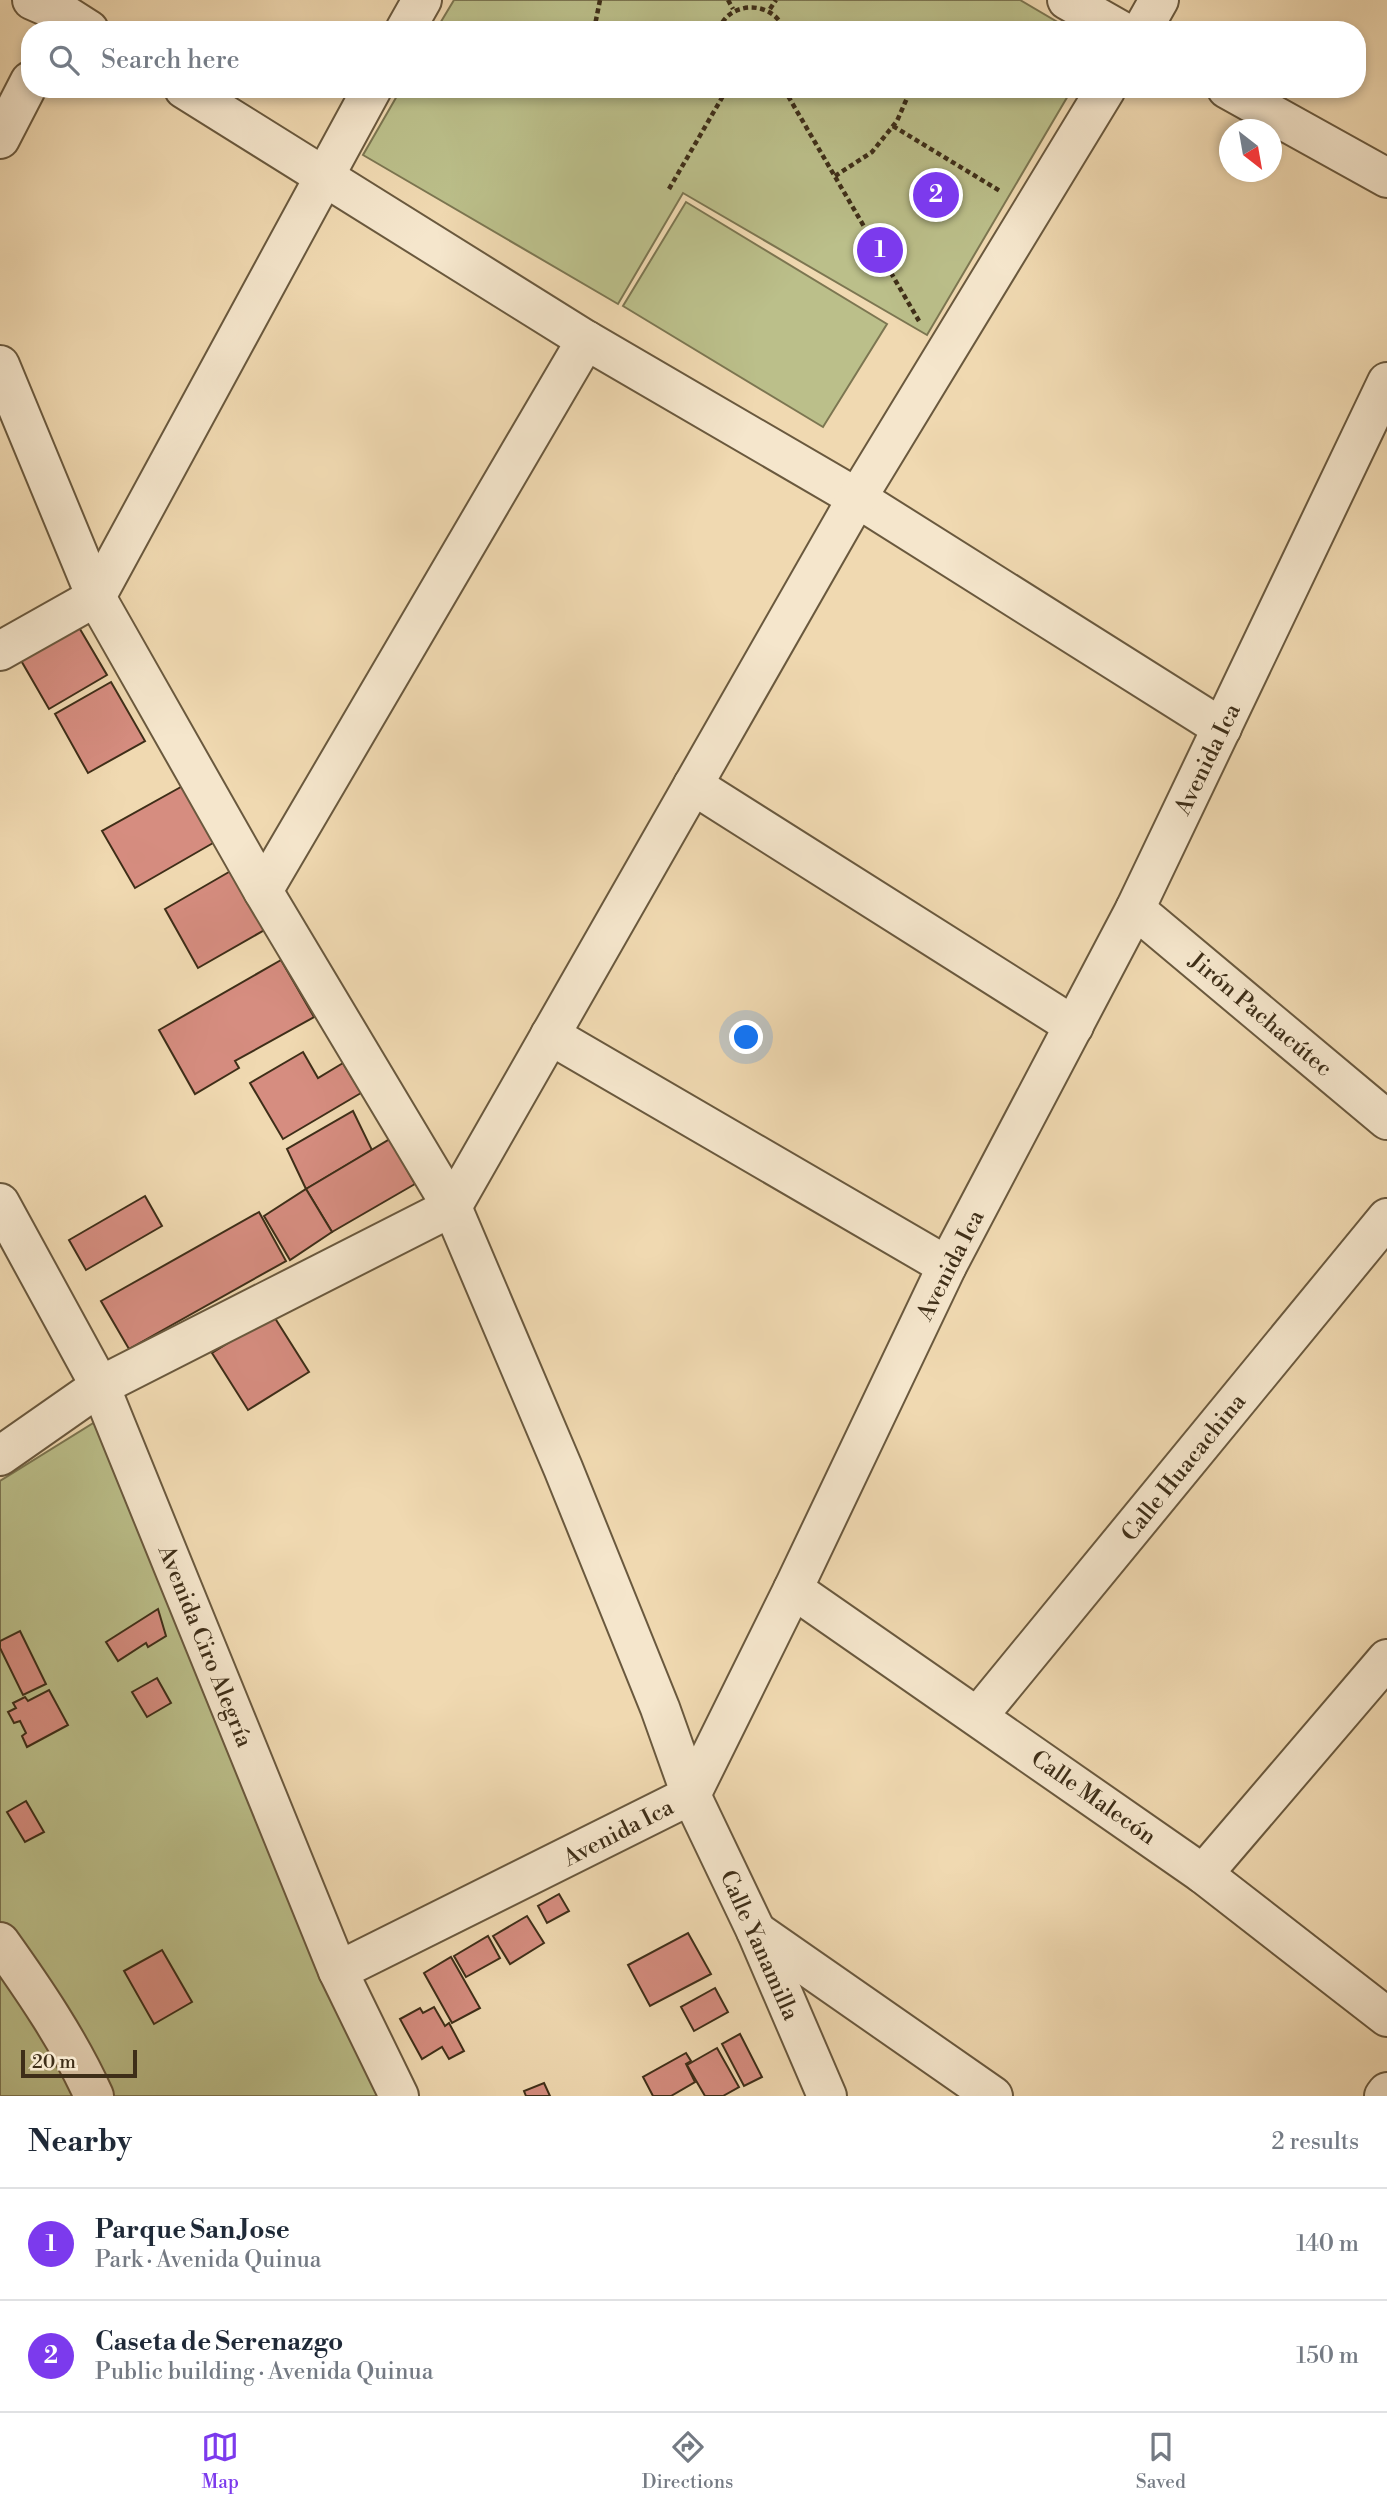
<!DOCTYPE html>
<meta charset="utf-8">
<style>
:root{--surface:#fff;--page:#f6f6f7;--text:#1f2937;--muted:#747a83;--line:#e0e1e3;--accent:#7c3aed}
body{margin:0;font-family:"Libre Bodoni",serif;background:var(--page);color:var(--text)}
.compass{position:absolute;left:1219px;top:119px;width:63px;height:63px;border-radius:50%;background:var(--surface);box-shadow:0 4px 10px #0003;rotate:149deg}
.scale{position:absolute;left:21px;bottom:18px;width:116px;box-sizing:border-box;padding-left:7px;border:4px solid #3e2e18;border-top:0;font-size:19px;line-height:24px;white-space:nowrap;color:#3e2e18;-webkit-text-stroke:5px #f5e6cc;paint-order:stroke}
.you{position:absolute;left:747px;top:1038px;width:24px;height:24px;margin:-18px;border:5px solid #fff;border-radius:50%;background:#1a73e8;box-shadow:0 0 0 10px #1a73e833}
.badge{display:grid;place-items:center;width:46px;height:46px;border-radius:50%;background:var(--accent);color:#fff;font-size:23px;font-weight:700}
.pin{position:absolute;translate:-50% -50%;border:4px solid #fff;box-shadow:0 2px 7px #0006}
.list{margin:0;padding:0;list-style:none}
h2{display:flex;justify-content:space-between;align-items:center;height:91px;margin:0;padding:0 28px;font-size:30px}
h2 small{font-size:23px;font-weight:400;color:var(--muted)}
.list li{display:grid;grid-template-columns:46px 1fr auto;gap:21px;align-items:center;box-sizing:border-box;height:112px;padding:0 28px;border-top:2px solid var(--line)}
.list b{display:block;font-size:26px;white-space:nowrap}
.list p{margin:0;font-size:23px;white-space:nowrap;color:var(--muted)}
.list em{font-size:23px;font-style:normal;color:var(--muted)}
.icon{flex:none;width:38px;height:38px;fill:none;stroke:currentColor;stroke-width:2;stroke-linecap:round;stroke-linejoin:round}
.map{position:relative;flex:none;width:1387px;height:2096px;overflow:hidden}
.search{position:absolute;background:var(--surface);box-shadow:0 4px 10px #0003;left:21px;right:21px;top:21px;height:77px;display:flex;align-items:center;gap:18px;box-sizing:border-box;padding:0 24px;border-radius:28px;color:var(--muted);font-size:26px}
.sheet{height:315px;background:var(--surface)}
nav{display:flex;justify-content:space-around;align-items:center;box-sizing:border-box;height:98px;border-top:2px solid var(--line);background:var(--surface);font-size:19px;color:var(--muted)}
nav a{display:grid;justify-items:center;gap:4px}
nav .on{color:var(--accent)}
.map>svg:first-child{display:block}
.green{fill:#bbbf8a;stroke:#7c7651;stroke-width:2}
.building{fill:#d68d80;stroke:#3e2e18;stroke-width:2}
.lines{fill:none;stroke-linecap:round;stroke-linejoin:round}
.minor-casing{stroke:#6a593e;stroke-width:42}
.path{stroke:#3e2e18;stroke-width:4.5;stroke-dasharray:5 3.5;stroke-linecap:butt}
.minor{stroke:#f5e6cc;stroke-width:38}
.labels{text-anchor:middle;stroke-width:6;stroke-linejoin:round;paint-order:stroke}
.street-label{font-size:23px;fill:#3e2e18;stroke:#f5e6cc}
</style>
<div class="map">
<svg width="1387" height="2096" viewBox="0 0 1387 2096">
<rect width="100%" height="100%" fill="#f0d9b1"/>
<filter id="stains"><feTurbulence type="fractalNoise" baseFrequency=".00286" numOctaves="4"/><feColorMatrix values="0 0 0 0 .2 0 0 0 0 .09 0 0 0 0 .02 0 0 0 .5 -.17"/></filter>
<radialGradient id="worn" r=".72"><stop offset=".6" stop-color="#630" stop-opacity="0"/><stop offset="1" stop-color="#630" stop-opacity=".3"/></radialGradient>
<g class="green">
<path d="M 454,0 L 1020,0 L 1071,30 L 436,30 Z"/>
<path d="M 401,89 L 1072,89 L 927,335 L 683,193 L 618,304 L 363,155 Z"/>
<path d="M 686,202 L 887,324 L 823,427 L 623,306 Z"/>
<path d="M 95,1422 L 398,2096 L 0,2096 L 0,1481 Z"/>
</g>
<g class="building">
<path d="M 77,624 L 107,675 L 49,709 L 19,657 Z"/>
<path d="M 111,682 L 145,741 L 88,773 L 55,714 Z"/>
<path d="M 188,783 L 220,839 L 135,888 L 102,831 Z"/>
<path d="M 241,865 L 275,924 L 198,968 L 165,909 Z"/>
<path d="M 281,960 L 314,1017 L 235,1061 L 239,1068 L 195,1094 L 159,1030 Z"/>
<path d="M 303,1052 L 318,1078 L 343,1063 L 361,1093 L 283,1139 L 250,1083 Z"/>
<path d="M 353,1111 L 372,1150 L 306,1189 L 287,1149 Z"/>
<path d="M 390,1139 L 415,1184 L 332,1232 L 306,1189 Z"/>
<path d="M 306,1189 L 332,1232 L 290,1260 L 264,1216 Z"/>
<path d="M 145,1196 L 162,1226 L 86,1270 L 69,1240 Z"/>
<path d="M 259,1212 L 286,1261 L 129,1349 L 101,1301 Z"/>
<path d="M 273,1315 L 309,1372 L 248,1410 L 212,1353 Z"/>
<path d="M 158,1609 L 166,1636 L 148,1647 L 146,1643 L 118,1661 L 106,1642 Z"/>
<path d="M 20,1631 L 46,1684 L 23,1695 L 0,1648 L 0,1641 Z"/>
<path d="M 157,1678 L 171,1703 L 147,1717 L 132,1692 Z"/>
<path d="M 49,1690 L 68,1725 L 27,1747 L 22,1736 L 26,1733 L 20,1721 L 14,1723 L 8,1712 L 16,1708 L 13,1703 L 25,1697 L 28,1701 Z"/>
<path d="M 26,1801 L 44,1832 L 25,1842 L 7,1812 Z"/>
<path d="M 559,1894 L 569,1911 L 547,1923 L 538,1906 Z"/>
<path d="M 527,1916 L 544,1943 L 510,1964 L 493,1936 Z"/>
<path d="M 688,1933 L 711,1974 L 650,2006 L 628,1965 Z"/>
<path d="M 488,1936 L 500,1958 L 466,1977 L 454,1956 Z"/>
<path d="M 162,1950 L 192,2002 L 154,2024 L 124,1971 Z"/>
<path d="M 451,1957 L 480,2008 L 452,2023 L 424,1973 Z"/>
<path d="M 715,1988 L 728,2012 L 694,2031 L 681,2007 Z"/>
<path d="M 434,2007 L 445,2026 L 449,2023 L 464,2051 L 449,2059 L 442,2047 L 422,2059 L 400,2019 L 420,2008 L 423,2013 Z"/>
<path d="M 740,2034 L 762,2077 L 744,2086 L 722,2044 Z"/>
<path d="M 717,2048 L 739,2087 L 723,2096 L 705,2096 L 687,2065 Z"/>
<path d="M 686,2053 L 691,2061 L 686,2064 L 695,2082 L 671,2096 L 653,2096 L 643,2077 Z"/>
<path d="M 544,2083 L 550,2096 L 526,2096 L 524,2091 Z"/>
</g>
<g class="lines">
<defs>
<g id="minor">
<path d="M 32,0 L 64,14 L 89,30"/>
<path d="M 1067,0 L 1120,30"/>
<path d="M 405,30 L 422,0"/>
<path d="M 1142,30 L 1159,0"/>
<path d="M 184,89 L 586,340 L 857,498 L 1222,728"/>
<path d="M 1227,89 L 1387,178"/>
<path d="M 0,139 L 30,81"/>
<path d="M 0,365 L 96,597 L 263,891 L 452,1207 L 563,1468 L 660,1708 L 691,1795 L 756,1931 L 827,2096"/>
<path d="M 0,651 L 96,597 L 372,89"/>
<path d="M 693,785 L 1074,1026"/>
<path d="M 263,891 L 586,340"/>
<path d="M 1135,909 L 1387,1120"/>
<path d="M 550,1035 L 947,1266"/>
<path d="M 0,1203 L 100,1386 L 338,1971 L 399,2096"/>
<path d="M 0,1456 L 100,1386 L 452,1207 L 857,498 L 1106,89"/>
<path d="M 793,1589 L 1203,1874 L 1387,2017"/>
<path d="M 978,1716 L 1387,1218"/>
<path d="M 1203,1874 L 1387,1659"/>
<path d="M 756,1931 L 993,2096"/>
<path d="M 0,1942 C 35,1991 69,2041 94,2096"/>
<path d="M 338,1971 L 691,1795 L 793,1589 L 947,1266 L 1135,909 L 1387,382"/>
<path d="M 1384,2096 L 1387,2092"/>
</g>
</defs>
<use href="#minor" class="minor-casing"/>
<g class="path">
<path d="M 728,0 L 733,9"/>
<path d="M 770,9 L 776,0"/>
<path d="M 594,30 L 600,0"/>
<path d="M 719,30 C 728,0 774,0 784,30"/>
<path d="M 784,89 L 919,321"/>
<path d="M 893,126 L 1000,191"/>
<path d="M 835,176 L 872,152 L 897,121 L 911,89"/>
<path d="M 669,189 L 727,89"/>
</g>
<use href="#minor" class="minor"/>
</g>
<g class="labels">
<g class="street-label">
<text transform="translate(1207 759) rotate(-64)" y="8">Avenida Ica</text>
<text transform="translate(1261 1014) rotate(40)" y="8">Jirón Pachacútec</text>
<text transform="translate(950 1265) rotate(-63)" y="8">Avenida Ica</text>
<text transform="translate(1183 1467) rotate(-51)" y="8">Calle Huacachina</text>
<text transform="translate(206 1646) rotate(68)" y="8">Avenida Ciro Alegría</text>
<text transform="translate(1094 1797) rotate(35)" y="8">Calle Malecón</text>
<text transform="translate(618 1832) rotate(-27)" y="8">Avenida Ica</text>
<text transform="translate(760 1945) rotate(66)" y="8">Calle Yanamilla</text>
</g>
</g>
<rect width="100%" height="100%" filter="url(#stains)"/>
<rect width="100%" height="100%" fill="url(#worn)"/>
</svg>
<svg class="compass" viewBox="-18 -18 36 36"><path d="M0-13l5 13h-10z" fill="#e53935"/><path d="M0 13l5-13h-10z" fill="#747a83"/></svg>
<div class="scale">20 m</div>
<div class="you"></div>
<div class="pin badge" style="left:880px;top:250px">1</div>
<div class="pin badge" style="left:936px;top:195px">2</div>
<div class="search"><svg class="icon" aria-label="search" viewBox="0 0 24 24"><circle cx="10" cy="10" r="6"/><path d="M15 15l6 6"/></svg>Search here</div>
</div>
<section class="sheet">
<h2>Nearby<small>2 results</small></h2>
<ul class="list">
<li><span class="badge">1</span><div><b>Parque San Jose</b><p>Park · Avenida Quinua</p></div><em>140 m</em></li>
<li><span class="badge">2</span><div><b>Caseta de Serenazgo</b><p>Public building · Avenida Quinua</p></div><em>150 m</em></li>
</ul>
</section>
<nav>
<a class="on"><svg class="icon" aria-label="map" viewBox="0 0 24 24"><path d="M3 6l6-2 6 2 6-2v14l-6 2-6-2-6 2zM9 4v14M15 6v14"/></svg>Map</a>
<a><svg class="icon" aria-label="directions" viewBox="0 0 24 24"><path d="M12 3l9 9-9 9-9-9zM9 14v-3h6M13 9l2 2-2 2"/></svg>Directions</a>
<a><svg class="icon" aria-label="saved" viewBox="0 0 24 24"><path d="M7 4h10v16l-5-4-5 4z"/></svg>Saved</a>
</nav>
